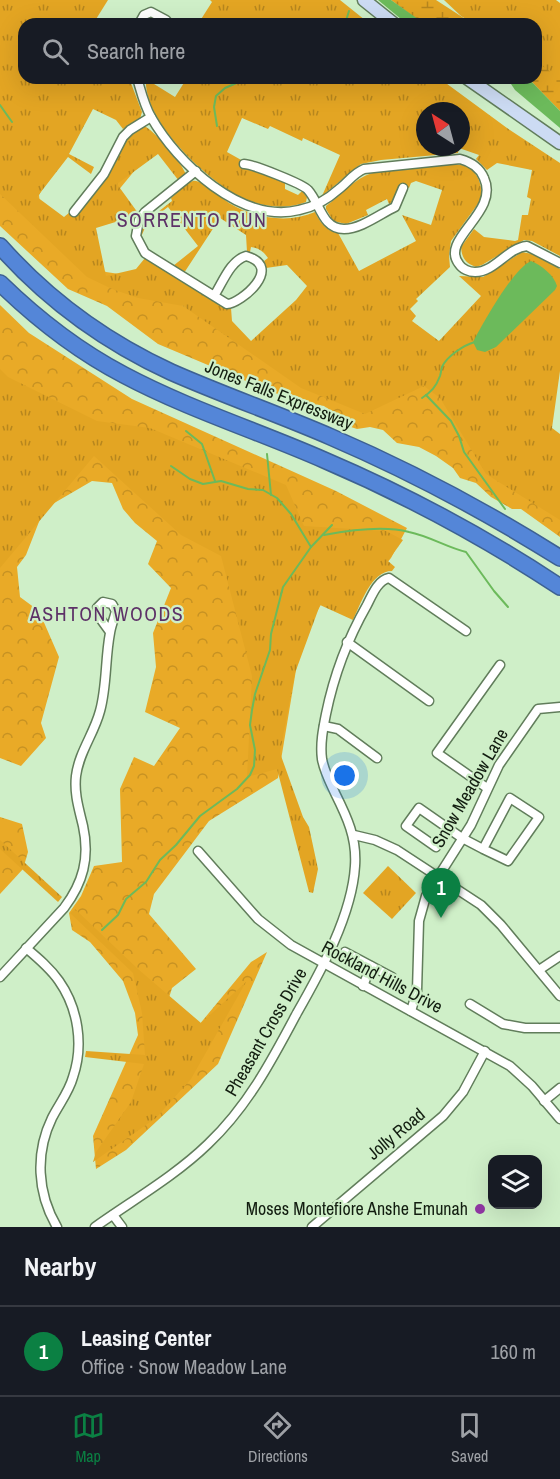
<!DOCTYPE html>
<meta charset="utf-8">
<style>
:root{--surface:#171b24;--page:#242831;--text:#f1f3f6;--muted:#9ea1a6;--line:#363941;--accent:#0b8043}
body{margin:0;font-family:"Archivo Narrow",sans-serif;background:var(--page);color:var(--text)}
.controls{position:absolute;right:18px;bottom:18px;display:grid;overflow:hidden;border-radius:12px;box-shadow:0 6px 24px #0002}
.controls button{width:54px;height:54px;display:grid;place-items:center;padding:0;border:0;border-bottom:2px solid var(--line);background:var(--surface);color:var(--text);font:30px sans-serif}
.compass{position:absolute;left:416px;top:102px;width:54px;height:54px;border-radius:50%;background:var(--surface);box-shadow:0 6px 24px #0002;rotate:324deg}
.you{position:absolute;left:345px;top:776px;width:21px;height:21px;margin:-15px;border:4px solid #fff;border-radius:50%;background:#1a73e8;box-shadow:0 0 0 9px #1a73e833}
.badge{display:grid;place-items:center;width:39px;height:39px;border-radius:50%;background:var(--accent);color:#fff;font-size:20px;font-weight:700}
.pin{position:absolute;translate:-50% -50px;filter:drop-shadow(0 2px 3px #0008)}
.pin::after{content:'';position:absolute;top:32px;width:21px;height:18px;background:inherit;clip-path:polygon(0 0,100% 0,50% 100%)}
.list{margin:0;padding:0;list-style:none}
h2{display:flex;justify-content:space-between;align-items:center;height:78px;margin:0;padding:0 24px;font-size:26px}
h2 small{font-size:20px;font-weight:400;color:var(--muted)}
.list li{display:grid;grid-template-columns:39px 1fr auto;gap:18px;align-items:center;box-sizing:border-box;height:90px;padding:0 24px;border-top:2px solid var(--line)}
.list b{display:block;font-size:22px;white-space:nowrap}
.list p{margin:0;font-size:20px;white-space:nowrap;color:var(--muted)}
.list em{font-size:20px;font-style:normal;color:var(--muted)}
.icon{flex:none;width:33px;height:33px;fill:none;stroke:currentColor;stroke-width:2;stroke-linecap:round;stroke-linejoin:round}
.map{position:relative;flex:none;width:560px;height:1227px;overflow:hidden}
.search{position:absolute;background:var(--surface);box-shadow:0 6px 24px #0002;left:18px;right:18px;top:18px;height:66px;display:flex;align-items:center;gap:15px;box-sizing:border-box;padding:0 21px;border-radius:18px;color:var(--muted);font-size:22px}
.sheet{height:168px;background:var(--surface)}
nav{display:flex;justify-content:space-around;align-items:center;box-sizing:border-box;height:84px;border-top:2px solid var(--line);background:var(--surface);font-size:16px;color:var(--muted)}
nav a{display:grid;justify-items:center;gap:3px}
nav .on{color:var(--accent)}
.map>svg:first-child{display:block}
.forest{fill:url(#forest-crowns)}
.wetland{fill:url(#wetland-marsh)}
.park{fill:url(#park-tufts);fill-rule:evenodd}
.water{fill:#6cba5b}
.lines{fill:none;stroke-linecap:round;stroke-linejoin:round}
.stream{stroke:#6cba5b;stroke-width:2}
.minor-casing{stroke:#617d5b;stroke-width:11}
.secondary-casing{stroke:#617d5b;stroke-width:15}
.motorway-casing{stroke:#3d6192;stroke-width:18}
.minor{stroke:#fff;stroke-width:8}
.secondary{stroke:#ccdbf3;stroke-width:12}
.motorway{stroke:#5486d8;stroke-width:15}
.poi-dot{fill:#9037a3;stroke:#cfefc8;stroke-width:2}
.labels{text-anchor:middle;stroke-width:4.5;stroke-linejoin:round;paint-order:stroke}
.street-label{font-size:18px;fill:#121d10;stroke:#cfefc8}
.poi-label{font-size:18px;fill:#121d10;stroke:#cfefc8;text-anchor:end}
.neighbourhood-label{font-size:20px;letter-spacing:1.5px;fill:#5d3167;stroke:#cfefc8}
</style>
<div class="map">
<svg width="560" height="1227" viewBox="0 0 560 1227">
<defs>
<pattern id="forest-crowns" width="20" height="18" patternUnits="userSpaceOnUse" patternTransform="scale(1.5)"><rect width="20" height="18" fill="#e9aa27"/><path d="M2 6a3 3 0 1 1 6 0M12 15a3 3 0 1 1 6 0" fill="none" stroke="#c79222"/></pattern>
<pattern id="wetland-marsh" width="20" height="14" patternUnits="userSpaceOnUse" patternTransform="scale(1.5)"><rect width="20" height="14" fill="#e3a523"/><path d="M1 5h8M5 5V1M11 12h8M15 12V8" fill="none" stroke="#b7861d"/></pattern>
<pattern id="park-tufts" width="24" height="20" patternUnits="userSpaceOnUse" patternTransform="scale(1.5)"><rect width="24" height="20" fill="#e3a523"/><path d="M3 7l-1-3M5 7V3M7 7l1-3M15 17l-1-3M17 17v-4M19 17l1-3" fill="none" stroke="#b7861d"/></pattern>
</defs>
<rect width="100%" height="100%" fill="#cfefc8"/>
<g class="forest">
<path d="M 0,31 L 24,78 L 94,109 L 91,109 L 39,195 L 40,204 L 55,219 L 74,218 L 140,164 L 117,192 L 95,228 L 98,268 L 106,272 L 126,275 L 250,342 L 343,334 L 560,471 L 560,537 L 521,509 L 512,509 L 491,497 L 476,483 L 460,478 L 453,468 L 436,456 L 419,447 L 397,443 L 383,430 L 370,427 L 357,429 L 348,426 L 324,406 L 302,402 L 272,392 L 158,344 L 107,306 L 68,289 L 0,226 Z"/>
<path d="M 0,305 L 29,333 L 132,399 L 336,491 L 407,528 L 391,558 L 349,609 L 323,601 L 301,640 L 278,778 L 209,821 L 154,894 L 149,914 L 196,969 L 172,988 L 165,1011 L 189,1037 L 251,962 L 267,952 L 218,1064 L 126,1150 L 96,1169 L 93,1136 L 138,1035 L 135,1013 L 123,981 L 90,942 L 72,930 L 69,913 L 81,896 L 94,866 L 122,862 L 120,789 L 134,757 L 154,766 L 180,728 L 145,712 L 156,667 L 153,633 L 171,588 L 148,564 L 157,541 L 135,523 L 123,509 L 112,483 L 92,481 L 44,509 L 26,555 L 17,567 L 20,597 L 39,611 L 59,657 L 41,723 L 46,738 L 21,766 L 0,758 Z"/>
<path d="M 0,817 L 22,824 L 28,852 L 23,869 L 0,894 Z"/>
</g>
<g class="wetland">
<path d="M 391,0 L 436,0 L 473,24 L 422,23 Z"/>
<path d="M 536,57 L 560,68 L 560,111 L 528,78 L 536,78 Z"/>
</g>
<g class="park">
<path d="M 0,0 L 108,0 L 93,24 L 24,24 L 24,78 L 129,78 L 142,112 L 140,119 L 123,129 L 116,120 L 93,109 L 69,154 L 94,167 L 91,174 L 68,157 L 37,197 L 64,217 L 70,212 L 76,216 L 105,180 L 128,137 L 144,126 C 153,129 184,165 186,175 L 179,181 L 158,154 L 117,184 L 138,213 L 134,224 L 122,220 L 96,228 L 106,276 L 136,269 L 145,258 L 222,306 L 231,308 L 232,321 L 251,341 L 296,300 L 307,286 L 287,265 L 266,268 L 264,261 L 268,258 C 264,252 259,248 251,247 L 250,252 L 247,252 L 246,235 L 220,218 L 184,273 L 173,266 L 198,246 L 168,207 L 147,223 L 141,237 C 141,226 144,220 152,213 L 154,215 L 172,201 L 171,198 C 177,193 186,183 193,181 C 201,179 221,198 229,203 C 254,218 288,224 315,212 C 320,222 326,231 338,233 L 359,271 L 416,241 L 402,215 L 431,225 L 442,190 L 416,181 L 411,183 L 409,188 L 402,186 L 394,202 L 389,204 L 387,199 L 366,210 L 368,215 L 346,224 L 333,221 L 326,209 L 326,206 C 341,195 355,178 372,173 C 391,171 450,161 465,166 C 479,171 484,189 480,201 L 451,241 L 449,256 L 450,267 L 416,299 L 418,301 L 410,309 L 416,316 L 412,321 L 439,341 L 481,296 L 459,276 L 483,277 L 522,252 L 532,254 L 560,269 L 560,371 L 552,428 L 560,434 L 560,520 L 486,474 L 440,398 L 424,386 L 365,414 L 301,388 L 183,306 L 138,298 L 112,289 L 87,277 L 0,194 Z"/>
<path d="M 210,0 L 340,0 L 370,24 L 198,24 L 212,2 Z"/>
<path d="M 444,0 L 556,0 L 560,3 L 560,79 L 536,61 L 536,24 L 474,24 L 461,16 Z"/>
<path d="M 187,78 L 439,78 L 507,128 L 560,163 L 560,256 L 532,241 L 524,240 L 482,265 L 476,267 C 465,263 462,258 461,247 L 474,229 L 484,237 L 515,241 L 518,240 L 522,215 L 528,215 L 531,199 L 527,197 L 532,170 L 497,163 L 487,170 L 476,159 L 479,155 L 459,148 L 458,153 L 381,160 L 361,164 L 322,196 L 340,155 L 303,138 L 302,141 L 270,126 L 268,129 L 242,118 L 227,152 L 243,161 L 244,169 L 250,169 L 285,183 L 285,189 L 298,195 L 302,191 L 307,197 L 306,202 C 287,210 261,207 242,198 C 207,180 143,121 146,79 L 175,97 ZM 425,111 L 461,111 L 461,147 L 425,147 Z"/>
<path d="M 0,369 L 8,377 L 97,421 L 150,428 L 286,485 L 304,526 L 386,531 L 403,540 L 388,561 L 395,567 L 392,571 C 371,571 361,604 353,620 L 320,605 L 295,673 L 280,753 L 303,817 L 309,827 L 318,869 L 313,893 L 309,892 L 277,769 L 247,777 L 252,676 L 221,556 L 181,535 L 94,456 L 0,568 Z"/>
<path d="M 0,840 L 62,897 L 58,902 L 0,849 Z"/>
<path d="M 388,866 L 416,893 L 392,919 L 363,893 Z"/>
<path d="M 75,909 L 138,969 L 201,1023 L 246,982 L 191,1079 L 156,1118 L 93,1162 L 96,1152 L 131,1102 L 144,1064 L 85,1057 L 86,1051 L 145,1055 L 142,1013 L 133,973 L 70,913 Z"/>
</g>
<g class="water">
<path d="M 378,0 L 391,0 L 425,24 L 407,24 Z"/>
<path d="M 507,78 L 528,78 L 560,111 L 560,128 L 515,90 Z"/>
<path d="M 531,261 C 541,265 554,275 557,286 L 555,290 L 496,347 L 485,352 L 477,350 L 473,342 C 483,323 513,269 531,261 Z"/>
</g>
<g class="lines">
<g class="stream">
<path d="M 345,24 L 349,11"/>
<path d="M 0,105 L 12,122"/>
<path d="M 217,126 L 214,107 L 216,96 L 225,88 L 248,78"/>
<path d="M 426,395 L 451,421 L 459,436 L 464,452 L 505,509"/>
<path d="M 422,398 C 431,392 436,387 440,376 C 441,373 441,370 442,367 C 447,356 464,345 475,342"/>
<path d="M 186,431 L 202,444 L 215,481"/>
<path d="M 267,454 L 271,495"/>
<path d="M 171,466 L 190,479 L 203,484 L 221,481 L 248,489 L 263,490 L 277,498 L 291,514 L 311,547"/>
<path d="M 324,535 C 350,530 383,525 409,532 C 429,536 446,547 466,552 L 494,591 L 508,607"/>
<path d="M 102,930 L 118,915 L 126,899 L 146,882 L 160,860 L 176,845 L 200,816 L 237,789 L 250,775 L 254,766 L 255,750 L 250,725 L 252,710 L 255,694 L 270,650 L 271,634 L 283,587 L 311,547 L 332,525"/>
</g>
<defs>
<g id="minor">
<path d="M 139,24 L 144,15 L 151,12 L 166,20 L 169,24"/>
<path d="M 137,78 C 141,91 144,105 151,117 C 177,163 241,224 299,210 C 314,207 328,199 339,189 C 348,182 354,173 364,169 L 460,159 C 471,162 480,168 484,178 C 500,213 439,239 459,264 C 462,269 469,272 475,272 C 495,272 507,248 527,246 L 560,263"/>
<path d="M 244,164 C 252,164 303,184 308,190 C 320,203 322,229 344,229 C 361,229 380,214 395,207 L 403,188"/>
<path d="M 196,171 L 145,212 L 139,220 L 136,236 L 145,253 L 227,304 C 240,304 285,267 246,256 C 230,261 223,282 214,296"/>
<path d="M 74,212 L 104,174 L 123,137 L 130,130 L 151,117"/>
<path d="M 347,642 L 429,701"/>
<path d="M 324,726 L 338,729 L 377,758"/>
<path d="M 487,788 L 437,753 L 500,665"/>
<path d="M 448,829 L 436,847 L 406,826 L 419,808 L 462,838 L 483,849 L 510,798 L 539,817 L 508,861 L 483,849"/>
<path d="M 354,835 L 375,840 L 397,850 L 481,905 L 501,925 L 560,996"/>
<path d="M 198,851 L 258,919 L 291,945 L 510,1066 L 532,1086 L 560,1119"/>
<path d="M 26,948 C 38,958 50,968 59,981 C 78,1008 84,1045 73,1077 C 69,1092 59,1104 52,1118 C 35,1153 37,1193 57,1227"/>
<path d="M 345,952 L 392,977"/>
<path d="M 539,970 L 560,956"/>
<path d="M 0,977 L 64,908 C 83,883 90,858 83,826 C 79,809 74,794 76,776 C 79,752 94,734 100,711 C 107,686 105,659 110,633 C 111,626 114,619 116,611 L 112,604 L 103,602 L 97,608 L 97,614 L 110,632"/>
<path d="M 363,986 L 371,966"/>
<path d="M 470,1004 L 503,1024 L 525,1028 L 560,1028"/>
<path d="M 411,1011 L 417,991 L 419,921 L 426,896 L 471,825 L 499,765 L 538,709 L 560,707"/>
<path d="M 544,1101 L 560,1088"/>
<path d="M 113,1215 L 122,1227"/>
<path d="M 95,1227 C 133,1200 175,1176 208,1144 C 248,1106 272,1060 297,1013 C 321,971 352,915 355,866 C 357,838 347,817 335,793 C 330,782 324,771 322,759 C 320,744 323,729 326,714 C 334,675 347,640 367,605 C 372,595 378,580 389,578 L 466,631"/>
<path d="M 312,1227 L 443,1116 L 463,1092 L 485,1051"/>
</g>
<g id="secondary">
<path d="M 364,0 L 394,24"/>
<path d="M 467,78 L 560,143"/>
</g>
<g id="motorway">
<path d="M 0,246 C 47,299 106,342 171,372 C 223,395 278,414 331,437 C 410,471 487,512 560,558"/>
<path d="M 0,283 C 37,319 78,351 124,375 C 188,409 258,431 324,460 C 406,495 486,538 560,587"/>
</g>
</defs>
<use href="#minor" class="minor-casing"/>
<use href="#secondary" class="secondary-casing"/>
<use href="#motorway" class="motorway-casing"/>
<use href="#minor" class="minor"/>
<use href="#secondary" class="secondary"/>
<use href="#motorway" class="motorway"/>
</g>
<circle class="poi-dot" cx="480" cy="1209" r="6"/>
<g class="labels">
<g class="street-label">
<text transform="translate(279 395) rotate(22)" y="6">Jones Falls Expressway</text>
<text transform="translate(470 788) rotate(-60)" y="6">Snow Meadow Lane</text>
<text transform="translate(382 977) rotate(28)" y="6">Rockland Hills Drive</text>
<text transform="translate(266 1032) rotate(-60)" y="6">Pheasant Cross Drive</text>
<text transform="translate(396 1134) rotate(-40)" y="6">Jolly Road</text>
</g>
<g class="poi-label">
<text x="468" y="1215">Moses Montefiore Anshe Emunah</text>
</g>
<g class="neighbourhood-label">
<text x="192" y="227">SORRENTO RUN</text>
<text x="107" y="621">ASHTON WOODS</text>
</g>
</g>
</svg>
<div class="controls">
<button><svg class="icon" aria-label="layers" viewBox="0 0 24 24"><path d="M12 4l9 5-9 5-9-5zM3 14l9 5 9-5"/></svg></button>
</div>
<svg class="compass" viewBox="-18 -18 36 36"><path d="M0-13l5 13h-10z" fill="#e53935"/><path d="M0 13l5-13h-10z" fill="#9ea1a6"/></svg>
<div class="you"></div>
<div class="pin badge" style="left:441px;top:918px">1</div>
<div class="search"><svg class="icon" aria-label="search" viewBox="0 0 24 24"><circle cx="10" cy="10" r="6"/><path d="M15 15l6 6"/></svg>Search here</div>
</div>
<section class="sheet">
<h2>Nearby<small></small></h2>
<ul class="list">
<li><span class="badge">1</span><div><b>Leasing Center</b><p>Office · Snow Meadow Lane</p></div><em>160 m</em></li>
</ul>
</section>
<nav>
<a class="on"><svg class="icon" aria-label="map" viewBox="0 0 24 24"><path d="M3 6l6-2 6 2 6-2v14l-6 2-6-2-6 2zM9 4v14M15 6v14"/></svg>Map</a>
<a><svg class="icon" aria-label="directions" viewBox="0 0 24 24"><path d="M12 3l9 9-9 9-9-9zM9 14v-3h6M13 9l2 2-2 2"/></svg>Directions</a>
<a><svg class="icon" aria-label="saved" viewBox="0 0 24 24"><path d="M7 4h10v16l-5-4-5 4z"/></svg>Saved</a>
</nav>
